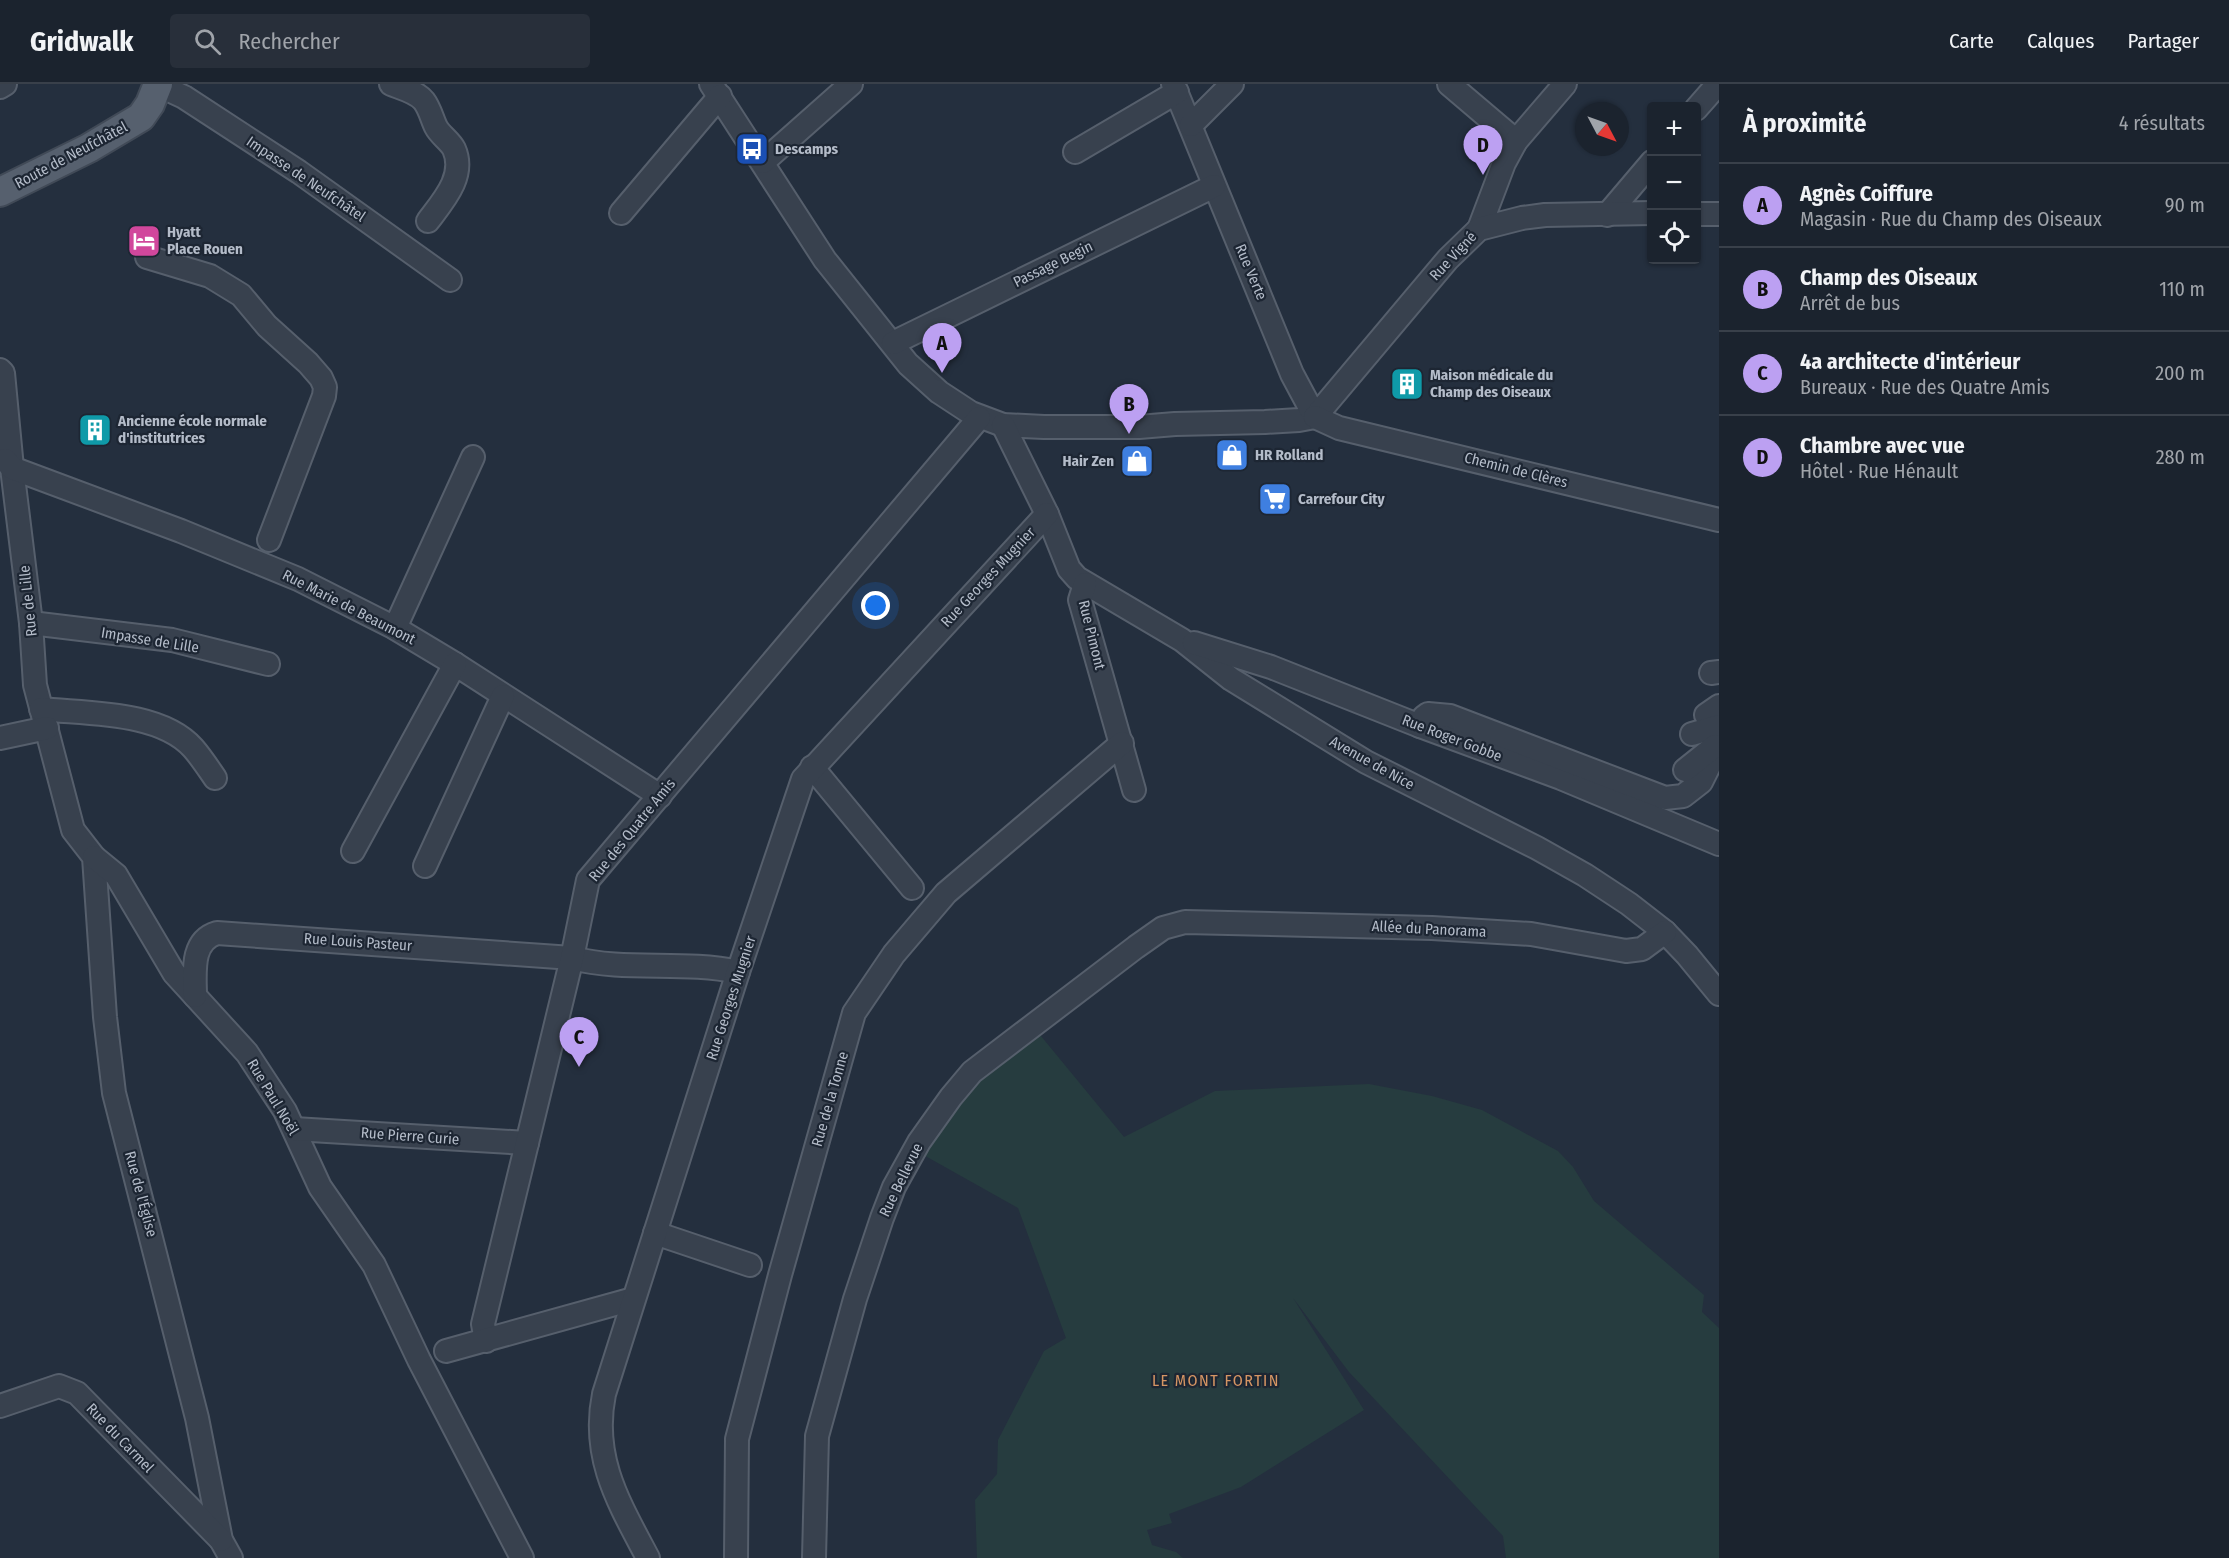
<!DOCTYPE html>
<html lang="fr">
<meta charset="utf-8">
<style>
:root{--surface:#1b232e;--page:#282f3a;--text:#f1f3f6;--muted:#a0a4aa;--line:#39404a;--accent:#bca0f2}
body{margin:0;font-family:"Fira Sans Condensed",sans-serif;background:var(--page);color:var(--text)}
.controls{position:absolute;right:18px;top:18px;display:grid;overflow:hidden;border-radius:6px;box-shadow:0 2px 4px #0004}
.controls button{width:54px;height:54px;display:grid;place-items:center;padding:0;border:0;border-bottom:2px solid var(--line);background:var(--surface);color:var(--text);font:30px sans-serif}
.compass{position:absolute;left:1575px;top:18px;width:54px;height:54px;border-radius:50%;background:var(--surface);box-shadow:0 2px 4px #0004;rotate:131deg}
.you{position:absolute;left:876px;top:522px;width:21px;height:21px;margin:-15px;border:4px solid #fff;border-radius:50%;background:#1a73e8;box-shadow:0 0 0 9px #1a73e833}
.badge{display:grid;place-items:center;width:39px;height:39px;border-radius:50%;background:var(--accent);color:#111;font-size:20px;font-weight:700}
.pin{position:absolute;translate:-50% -50px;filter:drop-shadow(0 2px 3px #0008)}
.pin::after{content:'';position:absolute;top:32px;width:21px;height:18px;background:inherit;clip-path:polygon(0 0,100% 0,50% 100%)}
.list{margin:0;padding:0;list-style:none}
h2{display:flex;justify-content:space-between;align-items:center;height:78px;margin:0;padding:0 24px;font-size:26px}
h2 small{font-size:20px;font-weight:400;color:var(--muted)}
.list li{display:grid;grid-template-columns:39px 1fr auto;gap:18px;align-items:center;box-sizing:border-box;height:84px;padding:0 24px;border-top:2px solid var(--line)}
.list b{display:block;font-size:22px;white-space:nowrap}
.list p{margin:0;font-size:20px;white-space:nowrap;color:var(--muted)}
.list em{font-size:20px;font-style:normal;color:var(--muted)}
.icon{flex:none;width:33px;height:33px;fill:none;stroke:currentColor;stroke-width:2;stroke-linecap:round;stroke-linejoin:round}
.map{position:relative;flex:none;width:1719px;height:1474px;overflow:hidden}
header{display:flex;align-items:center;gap:36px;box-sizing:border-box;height:84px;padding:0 30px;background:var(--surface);border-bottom:2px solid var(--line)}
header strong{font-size:28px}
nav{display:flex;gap:33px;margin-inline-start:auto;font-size:21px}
.search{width:420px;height:54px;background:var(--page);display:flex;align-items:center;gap:15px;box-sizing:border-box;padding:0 21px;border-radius:6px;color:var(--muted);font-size:22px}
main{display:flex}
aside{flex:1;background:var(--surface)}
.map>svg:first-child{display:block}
.green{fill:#263c3f}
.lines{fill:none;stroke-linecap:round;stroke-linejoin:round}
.minor-casing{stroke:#565f6c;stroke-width:26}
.major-casing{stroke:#414a57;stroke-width:32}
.minor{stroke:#38414e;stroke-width:22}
.major{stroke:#56606e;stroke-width:28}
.labels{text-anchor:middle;stroke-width:4.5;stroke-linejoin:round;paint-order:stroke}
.poi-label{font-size:15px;font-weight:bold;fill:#b4bcc9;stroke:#1d2633;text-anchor:start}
.street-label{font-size:15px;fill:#b4bcc9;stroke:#1d2633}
.neighbourhood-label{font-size:16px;letter-spacing:1.5px;fill:#d59563;stroke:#1d2633}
</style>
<header>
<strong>Gridwalk</strong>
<div class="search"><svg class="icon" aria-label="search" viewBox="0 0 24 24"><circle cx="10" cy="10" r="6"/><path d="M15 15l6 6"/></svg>Rechercher</div>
<nav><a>Carte</a><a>Calques</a><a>Partager</a></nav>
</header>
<main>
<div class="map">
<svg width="1719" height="1474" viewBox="0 0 1719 1474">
<rect width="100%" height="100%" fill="#242f3e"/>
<path class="green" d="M 1036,946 L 1124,1053 L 1215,1007 L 1369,1000 L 1432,1012 L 1482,1026 L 1558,1067 L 1573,1083 L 1594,1117 L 1704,1211 L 1702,1228 L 1719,1244 L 1719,1474 L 1506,1474 L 1503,1452 L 1349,1288 L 1293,1214 L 1364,1326 L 1241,1403 L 1169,1430 L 1172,1439 L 1147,1446 L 1152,1461 L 1176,1468 L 1183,1474 L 977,1474 L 975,1416 L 997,1390 L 998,1356 L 1044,1267 L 1066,1254 L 1018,1124 L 920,1069 L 957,1018 Z"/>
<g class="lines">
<defs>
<g id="minor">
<path d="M 391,0 C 401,4 417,8 424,17 C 430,25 432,35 436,43 C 440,51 450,57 454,65 C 466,92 443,117 428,137"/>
<path d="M 711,0 L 825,176 L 908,280 L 939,308 L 971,329 L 1003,341 L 1044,343 L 1139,343 L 1175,340 L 1265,338 L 1299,336 L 1315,333"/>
<path d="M 1173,0 L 1292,290 L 1315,333"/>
<path d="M 1449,0 L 1516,57"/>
<path d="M 158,1 L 184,13 L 299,88 L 450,196"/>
<path d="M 0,3 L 5,0"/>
<path d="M 1696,25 L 1718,0"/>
<path d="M 1191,41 L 1232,0"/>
<path d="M 1075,68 L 1177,8"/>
<path d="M 763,78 L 851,0"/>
<path d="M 621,129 L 720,12"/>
<path d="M 1696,130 L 1719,130"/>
<path d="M 1607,131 L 1652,78"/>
<path d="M 1479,145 L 1504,79 L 1516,57 L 1565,0"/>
<path d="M 147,173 L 210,192 L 241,211 L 267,242 L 308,279 L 321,294 L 325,303 L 324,312 L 269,456"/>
<path d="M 893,259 L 1214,102"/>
<path d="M 0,286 L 3,289 L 12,384 L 31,539 L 35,601 L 73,746 L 94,773 L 105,933 L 114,1009 L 197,1334 L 221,1456 L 231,1474"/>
<path d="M 1315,333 L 1448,175 L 1479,145 L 1522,134 L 1545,131 L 1652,129"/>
<path d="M 1315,333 L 1339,344 L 1719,436"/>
<path d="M 1003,341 L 1047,430 L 1069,485 L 1077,494 L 1182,556 L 1231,595 L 1366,678 L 1537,764 L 1585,791 L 1629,820 L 1665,848 L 1687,871 L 1719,910"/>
<path d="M 5,376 L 12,384 L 181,447 L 298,495 L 395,544 L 455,580 L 660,712"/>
<path d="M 1085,500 L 1080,516 L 1134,706"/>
<path d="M 31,539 L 172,556 L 268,580"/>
<path d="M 395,544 L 473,373"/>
<path d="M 1194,559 L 1271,583 L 1420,642 L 1561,694 L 1719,760"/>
<path d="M 1711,589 L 1719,588"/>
<path d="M 41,625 C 87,630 160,627 193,664 C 201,673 208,684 215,694"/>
<path d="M 1706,631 L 1719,622"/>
<path d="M 1420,642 L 1424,633 L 1428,630 L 1450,632 L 1665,714 L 1683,712 L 1701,698 L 1719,662"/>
<path d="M 1692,650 L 1719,642"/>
<path d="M 0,654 L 47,644"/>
<path d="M 812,683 L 912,804"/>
<path d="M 1685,686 L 1715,662"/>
<path d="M 353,767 L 455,580"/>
<path d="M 94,773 L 116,791 L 174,889 L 247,969 L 285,1027 L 320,1103 L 374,1181 L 419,1276 L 522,1474"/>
<path d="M 425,782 L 503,612"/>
<path d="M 195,912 C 195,890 190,857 217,849 L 572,874 C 626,888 683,876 738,888"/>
<path d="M 294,1045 L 527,1059"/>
<path d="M 655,1149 L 750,1181"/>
<path d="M 486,1257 L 483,1240 L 572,874 L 588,796 L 979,334"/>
<path d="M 446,1267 L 633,1215"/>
<path d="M 0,1322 L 59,1302 L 77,1309 L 221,1456"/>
<path d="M 648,1474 C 619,1419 591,1374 604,1310 L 738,888 L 803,695 L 1047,430"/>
<path d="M 736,1474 L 737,1355 L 780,1191 L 854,929 L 894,870 L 946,809 L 1122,659"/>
<path d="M 814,1474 L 817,1352 L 855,1215 L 882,1134 L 894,1103 L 919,1058 L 951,1013 L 972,988 L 1136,863 L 1163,844 L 1185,838 L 1432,844 L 1531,850 L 1626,867 L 1642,865 L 1665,848"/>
</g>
<path id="major" d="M 0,108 L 89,64 L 141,33 L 150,20 L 158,0"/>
</defs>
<use href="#minor" class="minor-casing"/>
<use href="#major" class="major-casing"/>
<use href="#minor" class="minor"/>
<use href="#major" class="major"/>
</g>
<defs>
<symbol id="bus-square" viewBox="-11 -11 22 22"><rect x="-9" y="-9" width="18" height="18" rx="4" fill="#1a4fb4" stroke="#1d2633"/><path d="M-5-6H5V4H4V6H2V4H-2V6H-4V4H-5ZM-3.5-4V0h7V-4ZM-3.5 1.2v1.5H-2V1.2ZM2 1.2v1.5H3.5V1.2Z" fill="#fff"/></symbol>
<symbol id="hotel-square" viewBox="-11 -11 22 22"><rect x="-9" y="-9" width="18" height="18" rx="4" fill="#d1479c" stroke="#1d2633"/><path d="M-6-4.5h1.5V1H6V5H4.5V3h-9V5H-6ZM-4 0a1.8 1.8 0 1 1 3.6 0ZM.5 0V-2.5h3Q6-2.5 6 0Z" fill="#fff"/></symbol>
<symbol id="building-square" viewBox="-11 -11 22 22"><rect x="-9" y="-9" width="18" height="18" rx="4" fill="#0f9aa8" stroke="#1d2633"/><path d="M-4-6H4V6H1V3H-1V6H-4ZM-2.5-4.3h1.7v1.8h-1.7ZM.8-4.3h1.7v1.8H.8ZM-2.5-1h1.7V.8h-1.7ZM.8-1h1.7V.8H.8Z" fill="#fff"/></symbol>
<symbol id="shop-square" viewBox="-11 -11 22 22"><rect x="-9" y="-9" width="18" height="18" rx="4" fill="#3f7fe0" stroke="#1d2633"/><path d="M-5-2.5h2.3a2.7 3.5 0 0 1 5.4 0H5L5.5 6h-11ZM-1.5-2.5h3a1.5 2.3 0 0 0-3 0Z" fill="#fff"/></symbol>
<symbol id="supermarket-square" viewBox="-11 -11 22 22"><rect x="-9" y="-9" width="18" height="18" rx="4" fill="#3f7fe0" stroke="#1d2633"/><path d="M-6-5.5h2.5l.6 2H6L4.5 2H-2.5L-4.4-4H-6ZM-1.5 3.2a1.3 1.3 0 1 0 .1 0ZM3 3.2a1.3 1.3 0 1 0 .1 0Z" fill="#fff"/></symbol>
</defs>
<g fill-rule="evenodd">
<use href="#bus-square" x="733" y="46" width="38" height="38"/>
<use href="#hotel-square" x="125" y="138" width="38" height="38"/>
<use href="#building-square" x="1388" y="281" width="38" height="38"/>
<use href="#building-square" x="76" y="327" width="38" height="38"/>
<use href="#shop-square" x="1213" y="352" width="38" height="38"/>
<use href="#shop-square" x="1118" y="358" width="38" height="38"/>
<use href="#supermarket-square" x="1256" y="396" width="38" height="38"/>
</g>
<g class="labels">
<g class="poi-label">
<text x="775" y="70">Descamps</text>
<text x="167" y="153">Hyatt<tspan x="167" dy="17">Place Rouen</tspan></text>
<text x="1430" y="296">Maison médicale du<tspan x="1430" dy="17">Champ des Oiseaux</tspan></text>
<text x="118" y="342">Ancienne école normale<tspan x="118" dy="17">d'institutrices</tspan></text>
<text x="1255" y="376">HR Rolland</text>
<text x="1114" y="382" text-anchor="end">Hair Zen</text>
<text x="1298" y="420">Carrefour City</text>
</g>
<g class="street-label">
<text transform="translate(71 71) rotate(-28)" y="5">Route de Neufchâtel</text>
<text transform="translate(306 95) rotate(34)" y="5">Impasse de Neufchâtel</text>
<text transform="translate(1453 172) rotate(-47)" y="5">Rue Vigné</text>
<text transform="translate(1053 180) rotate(-26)" y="5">Passage Begin</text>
<text transform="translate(1251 188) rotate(67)" y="5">Rue Verte</text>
<text transform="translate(1516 386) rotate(14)" y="5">Chemin de Clères</text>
<text transform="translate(988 493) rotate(-47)" y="5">Rue Georges Mugnier</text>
<text transform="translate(28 517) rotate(-96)" y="5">Rue de Lille</text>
<text transform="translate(349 523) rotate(27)" y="5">Rue Marie de Beaumont</text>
<text transform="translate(1092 551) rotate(76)" y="5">Rue Pimont</text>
<text transform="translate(150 556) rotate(9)" y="5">Impasse de Lille</text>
<text transform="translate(1452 654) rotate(21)" y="5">Rue Roger Gobbe</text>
<text transform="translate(1372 679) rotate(29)" y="5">Avenue de Nice</text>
<text transform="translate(632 746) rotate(-51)" y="5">Rue des Quatre Amis</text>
<text transform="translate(1429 845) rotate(3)" y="5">Allée du Panorama</text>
<text transform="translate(358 858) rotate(4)" y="5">Rue Louis Pasteur</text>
<text transform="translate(731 914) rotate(-72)" y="5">Rue Georges Mugnier</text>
<text transform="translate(273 1013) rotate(59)" y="5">Rue Paul Noël</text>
<text transform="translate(830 1015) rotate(-74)" y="5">Rue de la Tonne</text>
<text transform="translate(410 1052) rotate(4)" y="5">Rue Pierre Curie</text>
<text transform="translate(901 1096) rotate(-64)" y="5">Rue Bellevue</text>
<text transform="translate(141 1110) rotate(75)" y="5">Rue de l'Église</text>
<text transform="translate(120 1354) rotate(46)" y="5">Rue du Carmel</text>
</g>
<g class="neighbourhood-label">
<text x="1216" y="1302">LE MONT FORTIN</text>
</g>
</g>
</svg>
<div class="controls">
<button>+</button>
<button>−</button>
<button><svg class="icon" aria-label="locate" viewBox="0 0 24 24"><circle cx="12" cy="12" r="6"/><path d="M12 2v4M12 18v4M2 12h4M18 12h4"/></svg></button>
</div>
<svg class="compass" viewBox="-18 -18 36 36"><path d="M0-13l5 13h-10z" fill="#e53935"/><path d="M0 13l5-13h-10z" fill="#a0a4aa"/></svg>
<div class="you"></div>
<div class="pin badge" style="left:942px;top:289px">A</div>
<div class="pin badge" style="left:1129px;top:350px">B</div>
<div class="pin badge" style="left:579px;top:983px">C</div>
<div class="pin badge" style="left:1483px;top:91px">D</div>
</div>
<aside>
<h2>À proximité<small>4 résultats</small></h2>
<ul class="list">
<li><span class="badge">A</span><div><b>Agnès Coiffure</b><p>Magasin · Rue du Champ des Oiseaux</p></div><em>90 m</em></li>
<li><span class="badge">B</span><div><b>Champ des Oiseaux</b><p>Arrêt de bus</p></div><em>110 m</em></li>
<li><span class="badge">C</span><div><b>4a architecte d'intérieur</b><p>Bureaux · Rue des Quatre Amis</p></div><em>200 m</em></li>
<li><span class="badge">D</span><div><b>Chambre avec vue</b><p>Hôtel · Rue Hénault</p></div><em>280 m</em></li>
</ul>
</aside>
</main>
